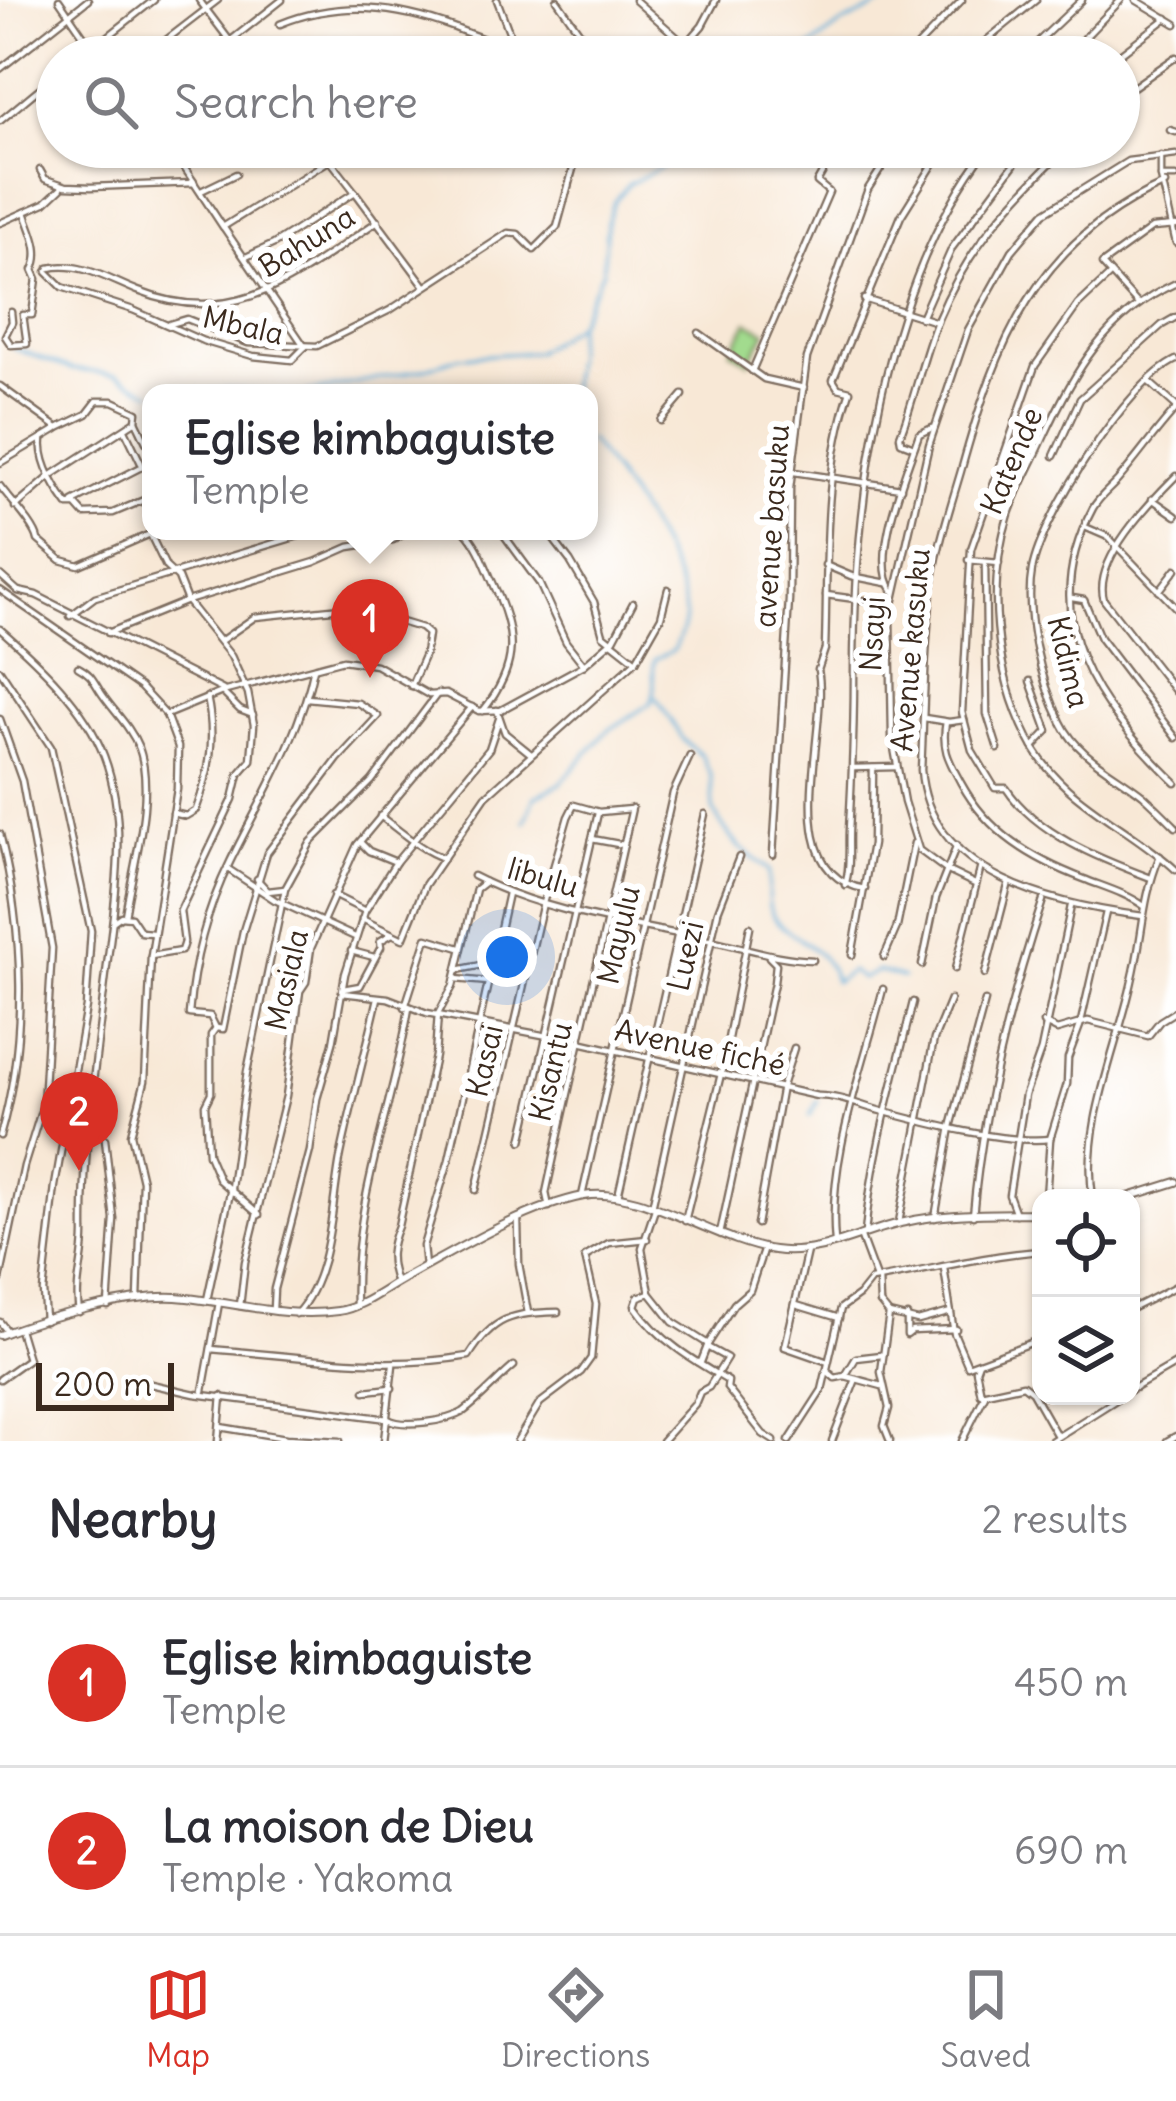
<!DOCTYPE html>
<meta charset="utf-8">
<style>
:root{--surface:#fff;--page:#f7f7f7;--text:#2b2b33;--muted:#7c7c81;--line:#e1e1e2;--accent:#d93025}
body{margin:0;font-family:Delius,sans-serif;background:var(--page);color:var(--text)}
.controls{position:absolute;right:36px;bottom:36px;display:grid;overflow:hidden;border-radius:24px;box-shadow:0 3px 9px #0004}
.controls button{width:108px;height:108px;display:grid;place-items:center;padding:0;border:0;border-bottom:3px solid var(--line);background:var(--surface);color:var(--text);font:60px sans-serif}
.scale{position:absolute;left:36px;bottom:30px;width:138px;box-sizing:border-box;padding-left:12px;border:6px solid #3b2a1e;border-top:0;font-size:33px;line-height:42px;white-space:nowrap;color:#3b2a1e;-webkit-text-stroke:9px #fff;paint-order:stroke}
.you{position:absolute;left:507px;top:957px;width:42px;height:42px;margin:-30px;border:9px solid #fff;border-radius:50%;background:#1a73e8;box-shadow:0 0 0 18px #1a73e833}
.badge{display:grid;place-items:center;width:78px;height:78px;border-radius:50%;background:var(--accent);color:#fff;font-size:39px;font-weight:700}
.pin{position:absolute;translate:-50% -99px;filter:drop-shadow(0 3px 6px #0008)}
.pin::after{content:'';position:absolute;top:63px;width:42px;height:36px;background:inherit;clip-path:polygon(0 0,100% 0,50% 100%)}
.popup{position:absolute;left:142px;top:384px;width:456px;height:156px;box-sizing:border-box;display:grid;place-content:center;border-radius:24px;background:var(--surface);filter:drop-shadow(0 3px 9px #0005);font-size:39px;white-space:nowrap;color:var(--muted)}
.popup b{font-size:45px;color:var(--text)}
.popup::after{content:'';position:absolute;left:50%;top:100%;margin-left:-24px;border:24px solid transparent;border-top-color:var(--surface)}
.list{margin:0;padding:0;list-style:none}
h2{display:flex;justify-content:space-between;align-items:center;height:156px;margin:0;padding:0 48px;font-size:51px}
h2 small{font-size:39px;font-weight:400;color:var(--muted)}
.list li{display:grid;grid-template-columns:78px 1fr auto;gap:36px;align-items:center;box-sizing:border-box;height:168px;padding:0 48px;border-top:3px solid var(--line)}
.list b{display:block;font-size:45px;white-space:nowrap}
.list p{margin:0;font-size:39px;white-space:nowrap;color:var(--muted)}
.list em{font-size:39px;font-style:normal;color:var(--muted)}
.icon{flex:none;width:66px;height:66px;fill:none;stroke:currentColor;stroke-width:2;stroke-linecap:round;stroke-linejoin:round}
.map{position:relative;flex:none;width:1176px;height:1441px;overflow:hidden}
.search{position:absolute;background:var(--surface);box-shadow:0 3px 9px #0004;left:36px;right:36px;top:36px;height:132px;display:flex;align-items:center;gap:30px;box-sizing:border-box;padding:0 42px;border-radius:66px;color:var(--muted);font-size:45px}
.sheet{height:492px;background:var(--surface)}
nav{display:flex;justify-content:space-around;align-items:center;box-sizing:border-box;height:168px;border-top:3px solid var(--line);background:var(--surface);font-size:33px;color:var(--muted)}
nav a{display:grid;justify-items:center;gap:6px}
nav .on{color:var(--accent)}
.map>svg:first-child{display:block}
.green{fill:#a2db8e;stroke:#6e8256;stroke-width:3}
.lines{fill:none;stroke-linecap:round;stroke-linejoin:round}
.stream{stroke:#5eadd8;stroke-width:3}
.minor-casing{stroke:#7d6c5e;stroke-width:9}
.tertiary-casing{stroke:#7d6c5e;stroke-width:10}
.minor{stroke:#fff;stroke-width:4.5}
.tertiary{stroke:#fff;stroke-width:6}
.labels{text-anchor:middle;stroke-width:12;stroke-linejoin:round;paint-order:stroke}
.street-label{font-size:30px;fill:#3b2a1e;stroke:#fff}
</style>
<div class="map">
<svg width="1176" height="1441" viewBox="0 0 1176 1441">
<rect width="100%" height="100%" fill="#fff"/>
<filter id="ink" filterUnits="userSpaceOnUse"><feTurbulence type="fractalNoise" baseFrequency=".00833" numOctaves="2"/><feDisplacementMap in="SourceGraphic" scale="24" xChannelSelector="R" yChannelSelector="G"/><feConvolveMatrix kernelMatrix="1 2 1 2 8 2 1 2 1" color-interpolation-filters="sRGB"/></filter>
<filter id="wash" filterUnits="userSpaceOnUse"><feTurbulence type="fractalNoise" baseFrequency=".004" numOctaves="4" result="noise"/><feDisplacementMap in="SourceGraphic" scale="48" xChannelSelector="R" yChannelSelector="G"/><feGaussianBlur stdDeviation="2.7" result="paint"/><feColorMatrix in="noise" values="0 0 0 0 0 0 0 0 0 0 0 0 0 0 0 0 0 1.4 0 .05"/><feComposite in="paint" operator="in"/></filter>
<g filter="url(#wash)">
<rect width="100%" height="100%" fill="#f8e8d6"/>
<path class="green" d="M 748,322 L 766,332 L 749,362 L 731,351 Z"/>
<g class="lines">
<g class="stream">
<path d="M 797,57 L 842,24 L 892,0"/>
<path d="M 13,348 L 70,369 L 117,375 L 152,393"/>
<path d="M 206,393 L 228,389 L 264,393"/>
<path d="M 307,393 L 424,369 L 459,357 L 536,352 L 577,324 L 603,271 L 607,222 L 614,202 L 629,184 L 673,161 L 688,147"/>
<path d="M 570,393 L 577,324"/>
<path d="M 656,697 L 683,740 L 702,756 L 711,776 L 713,809 L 719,821 L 739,847 L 769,870 C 770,882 766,899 770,910 C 778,935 827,944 835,982 L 851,971 L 862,979 L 877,971 L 903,978"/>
<path d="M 525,822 L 535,797 L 560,784 L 606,732 L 651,703 C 658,689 650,674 655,659 L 674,650 C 679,639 685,627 685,614 C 683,566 619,478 589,440"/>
<path d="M 810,1116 L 818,1101"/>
</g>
</g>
</g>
<g filter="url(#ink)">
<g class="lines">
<defs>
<g id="minor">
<path d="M 59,0 L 98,57"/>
<path d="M 199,0 L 230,41 L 282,0"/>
<path d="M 497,0 L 516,50"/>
<path d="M 557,0 L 597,57"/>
<path d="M 635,0 L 687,46"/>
<path d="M 1136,0 L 1176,24"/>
<path d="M 280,24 C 339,0 396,6 455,28 C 479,38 505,45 527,57"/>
<path d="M 82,57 L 154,0"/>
<path d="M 144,57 L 218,0"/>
<path d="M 212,57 L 230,41"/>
<path d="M 675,57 L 702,26 L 716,0"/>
<path d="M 907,57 L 962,0"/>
<path d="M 966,57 L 1036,0"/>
<path d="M 1022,57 L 1082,0"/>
<path d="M 1066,57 L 1121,0"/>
<path d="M 1116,57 L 1167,18"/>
<path d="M 0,69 L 88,0"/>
<path d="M 1119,97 L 1176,57"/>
<path d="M 0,121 L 57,74"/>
<path d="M 1170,130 L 1176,132"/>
<path d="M 170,147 L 194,182"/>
<path d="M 1161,156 L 1161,177 L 1176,243"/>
<path d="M 40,170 L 45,179 L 66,186 L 91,187 L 194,183 L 223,227 L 330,160 L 355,192"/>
<path d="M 1161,177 L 1176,177"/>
<path d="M 201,191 L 236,174"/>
<path d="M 0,223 L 45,203 L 61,188"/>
<path d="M 224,228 L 305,347"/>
<path d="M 246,257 L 274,244 L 355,192 L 425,286"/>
<path d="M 49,268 C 80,261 110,280 138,291 C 238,331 300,273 378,221"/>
<path d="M 47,272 L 62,287 L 133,310 L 203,341 L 253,356 L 292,360 L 305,347"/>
<path d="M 1110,275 L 1078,305 L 1035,366 L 971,549 L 962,712 L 972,750 L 995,788 L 1006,788 C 1036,834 1100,859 1151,878"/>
<path d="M 1176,283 C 1105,316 1074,371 1043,439 C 1032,464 1018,488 1009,514 C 986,584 995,673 1028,738 C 1059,801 1127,824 1176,870"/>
<path d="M 864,299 L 937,322"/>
<path d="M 1137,303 L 1102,264 L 1152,228 L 1176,226"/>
<path d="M 11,312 L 12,322 L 5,336 L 11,345 L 27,344 L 23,315 L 32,315 L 37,279 L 33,270 C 43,251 31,231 25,212"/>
<path d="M 921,318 L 952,248 L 1027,147"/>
<path d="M 170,324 L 187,319 L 248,343 L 317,346 L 390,310 L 508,233 L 518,234 L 534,250 L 557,227 L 579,147"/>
<path d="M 699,333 L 764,379 L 804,388"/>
<path d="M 1176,360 C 1127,383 1042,516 1032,570 C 1024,614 1041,682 1061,722 C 1078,757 1114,772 1143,795 C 1154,805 1165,816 1176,827"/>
<path d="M 752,371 L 829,192 L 817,182 L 837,147"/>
<path d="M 1149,382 L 1176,406"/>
<path d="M 0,386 L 58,428 L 87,414 L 97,401 L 113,401 L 137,412 L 136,421 L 146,442 L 151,443"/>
<path d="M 444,390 L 446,393"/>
<path d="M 225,393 L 228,389"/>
<path d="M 1176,409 C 1155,432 1138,457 1118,480 C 1109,490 1099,497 1093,508 C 1033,620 1097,706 1176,783"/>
<path d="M 661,421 L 683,395"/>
<path d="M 125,430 L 141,463"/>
<path d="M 42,438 C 39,461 54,486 68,505 L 76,505 L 84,514 L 113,513 L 151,497"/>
<path d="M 914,447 L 901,442 L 900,436 C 915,398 922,358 938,319 C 968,247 1011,201 1067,147"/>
<path d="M 1054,456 L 1080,399 L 1162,325 L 1176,317"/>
<path d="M 0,463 L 57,429"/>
<path d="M 794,472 L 901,488"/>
<path d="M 1176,476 C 1150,502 1092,561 1104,600 L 1176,692"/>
<path d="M 0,486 C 10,500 36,526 38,540 L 61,560 L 79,565 L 157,531"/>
<path d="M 1152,499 L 1176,516"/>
<path d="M 73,502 L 151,462"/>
<path d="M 15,507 L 52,475 L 136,421"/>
<path d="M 1085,527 L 1108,537 L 1176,608"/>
<path d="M 465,531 C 479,546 485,565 493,583 C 516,634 520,664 483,711"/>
<path d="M 501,531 L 539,583 L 566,642 L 584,665"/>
<path d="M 547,531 L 570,561 L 594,602 L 603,635 L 636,661"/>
<path d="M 150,534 L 166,567 L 178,578 L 187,601 L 231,656 L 248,693 L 254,725 L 251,760 L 239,774 L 233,799 L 180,911 L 184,942 L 181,951 L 151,956"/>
<path d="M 968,560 L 999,563"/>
<path d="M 985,562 L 987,714 L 998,749"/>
<path d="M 825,565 L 851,576 L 887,583"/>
<path d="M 0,575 L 18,591 L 36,595 L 223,690"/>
<path d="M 0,590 L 140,687 L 166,715 L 178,747 L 177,789 L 151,956 L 145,1081 L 131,1134 L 142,1181 L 138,1299"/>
<path d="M 893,591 C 869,559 907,470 919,434 L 932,428"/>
<path d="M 1159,591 L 1176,569"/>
<path d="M 826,595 L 892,604"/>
<path d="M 1072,598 L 1084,600 L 1100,638 L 1176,738"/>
<path d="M 70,616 L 95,597 L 315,531"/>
<path d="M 0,629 C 39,663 85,706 104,756 C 130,825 114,904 106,974 C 96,1058 83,1146 84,1231 C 85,1259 74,1283 79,1312"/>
<path d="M 108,633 L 187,601 L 315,562 L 349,547 L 393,540 L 409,531"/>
<path d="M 222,640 L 255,617 L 351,607 L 421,628 L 428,634 L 425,654 L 411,686"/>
<path d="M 78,667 C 93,675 93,681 102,694 C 115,713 130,726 139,748 C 156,795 132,868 125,916"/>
<path d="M 0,670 L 51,747 L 91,931 L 86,1007 L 55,1186 L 43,1291 L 45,1321"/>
<path d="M 1030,681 L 1048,731 L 1033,747"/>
<path d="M 222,692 L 240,710 L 253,715"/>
<path d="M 497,710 L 505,733 L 531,754"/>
<path d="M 166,715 L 222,692 L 343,660 L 376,665 L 429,695 L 446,694 L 479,711 L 501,710 L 584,665 L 614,639 L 633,603"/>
<path d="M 924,718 L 949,722 L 964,720"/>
<path d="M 0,719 L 22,781 L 52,948 L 43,1105 L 24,1166 L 0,1280"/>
<path d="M 946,722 C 941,748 949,761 961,783 C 988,833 1032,859 1084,879 C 1104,887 1126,893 1144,906"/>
<path d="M 854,768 L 896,767"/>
<path d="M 173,813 L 186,816 L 196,810 C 210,772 216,738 207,697"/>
<path d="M 380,816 C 400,831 422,851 444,858"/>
<path d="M 0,834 C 24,931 28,1039 0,1136"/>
<path d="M 592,839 L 624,845"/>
<path d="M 360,842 L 369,851 L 396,862"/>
<path d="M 773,855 L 789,600 L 790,488 L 807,358 L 868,189 L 895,147"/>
<path d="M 228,869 L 275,900 L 355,937"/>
<path d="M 473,876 C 546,914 634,924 714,941 C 748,948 778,959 813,960"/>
<path d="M 257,879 L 268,891 L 285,889"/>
<path d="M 975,884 L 946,870 L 919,850 L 904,802 L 892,737 L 890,617 L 929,445 L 968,330 L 1012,251 L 1044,213 L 1128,161 L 1176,155"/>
<path d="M 845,885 C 851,868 848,848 849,830 C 852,778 854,727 854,674 C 854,502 881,287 988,147"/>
<path d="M 865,889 C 774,874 830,730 818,670 L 825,649 C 828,563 822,474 850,391 L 838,388 L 833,380 L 901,216 L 944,147"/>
<path d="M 333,895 L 365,911"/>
<path d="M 1143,916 C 1057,905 929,877 921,770 C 924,712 924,653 931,595 C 935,553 949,512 961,471 C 996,344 1036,240 1165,184"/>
<path d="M 362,919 L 403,939 L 425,885 L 486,796 L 636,661 L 661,617 L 668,589"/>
<path d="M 114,921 L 121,916 L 131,917 L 141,932 L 152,933"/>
<path d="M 351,951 L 374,957"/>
<path d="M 852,955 L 872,844 L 873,768"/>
<path d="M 884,957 L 897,927 L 914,843"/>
<path d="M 922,965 L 936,898 L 957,845"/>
<path d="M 955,969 L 981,866"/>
<path d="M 457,970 L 492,963"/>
<path d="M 985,974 L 1009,882"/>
<path d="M 455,979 L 489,982"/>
<path d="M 343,989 L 360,986 L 381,947 L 380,941 L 392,934"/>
<path d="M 342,993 L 388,998 L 427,1013 L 579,1042 L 817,1096 C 837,1095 861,1106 881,1111 C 926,1123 1006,1144 1050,1139"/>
<path d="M 405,1007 L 427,938 L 460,948"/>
<path d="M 1043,1023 L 1057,1030 L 1088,1021 L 1148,1036 L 1160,1021 L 1176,1011"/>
<path d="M 216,1028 L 210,1016 L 189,1014 C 193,963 207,908 230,862 C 261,798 299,739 314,668"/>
<path d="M 105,1139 L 114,1219 L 108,1306"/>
<path d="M 522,1141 L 598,813"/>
<path d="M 476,1190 L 543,903 L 568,817 L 574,805 L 599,812 L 631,809"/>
<path d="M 582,1196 L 673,793 L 690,756"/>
<path d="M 618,1196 L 705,814"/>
<path d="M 1046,1198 L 1050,1139 L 1067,1084 L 1068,1058 L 1080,1026 L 1106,912"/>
<path d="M 1093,1198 C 1081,1127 1117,1050 1132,981 C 1143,937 1142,898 1160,856"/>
<path d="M 549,1207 L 546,1193 L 556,1147 L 632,808"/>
<path d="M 652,1207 L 718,911 L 739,857"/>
<path d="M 655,1209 L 642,1248 L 650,1293 L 673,1322 L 708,1344"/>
<path d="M 1016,1214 L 1009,1195 L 1025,1095 L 1041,1050 L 1071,906"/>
<path d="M 259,1215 L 219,1180 L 208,1154 L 205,1105 L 211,1093 L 211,1035 L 216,1028 L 223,1029 L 243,931 L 267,853 L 338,759 L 378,716 L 358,703 L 307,698"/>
<path d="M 973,1216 C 982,1111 1010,1000 1043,900"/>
<path d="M 935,1218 L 951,1127 L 985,1001"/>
<path d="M 518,1221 L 519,1264 L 528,1313"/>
<path d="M 685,1221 L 721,1074 L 750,927"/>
<path d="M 899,1222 L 934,1039 L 950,1000"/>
<path d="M 757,1224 L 782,1086 L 794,1048"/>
<path d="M 865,1233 C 872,1154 894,1079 913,1002"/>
<path d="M 720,1234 L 774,983 L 776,964 L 769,957"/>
<path d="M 860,1235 L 876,1278"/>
<path d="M 835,1242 C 827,1160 863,1069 883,989"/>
<path d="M 807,1251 L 785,1347 L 828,1362"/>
<path d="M 425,1267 L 423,1246 L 449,1160 L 508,893"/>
<path d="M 944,1268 L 954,1333 L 968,1366 L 1041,1339"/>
<path d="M 879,1278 L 880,1303 L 889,1314 L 881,1372 L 889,1408 L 884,1426 L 890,1441"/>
<path d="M 396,1283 C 388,1261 389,1247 398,1226 L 435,1056 L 438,1014 L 453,986 L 476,889 L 485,882"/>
<path d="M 650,1293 L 638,1297 L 635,1306 C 658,1340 694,1361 728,1381 L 727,1388 L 763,1434 L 774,1441"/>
<path d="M 207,1300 L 231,1188 L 247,1072 L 285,889 L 311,842 L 372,781 L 438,693"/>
<path d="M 356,1305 C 352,1204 393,1107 409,1008"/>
<path d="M 796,1305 L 839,1318"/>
<path d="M 240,1306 L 245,1262 L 286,1096 L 300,991 L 306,982 L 311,948 L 357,845 L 472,707"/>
<path d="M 273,1309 L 274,1289 L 310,1151 L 317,1099 L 333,1043 L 345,974 L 365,911 L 396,862 L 489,749 L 499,719"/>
<path d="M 1131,1309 L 1176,1286"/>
<path d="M 296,1314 C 332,1276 331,1204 341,1154 C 352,1102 366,1050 378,998"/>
<path d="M 889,1314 L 918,1321 L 951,1312"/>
<path d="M 907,1316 L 907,1335 L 912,1331 L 956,1329"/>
<path d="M 0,1322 L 8,1332"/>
<path d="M 211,1349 C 298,1356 381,1371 469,1356 C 493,1317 512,1313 558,1312"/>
<path d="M 697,1362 L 701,1362 L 708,1344 L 734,1304 L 750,1290 L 764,1248"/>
<path d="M 979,1362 L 976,1370 L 981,1394 L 1023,1385 L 1032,1392 L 1057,1436"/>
<path d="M 827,1371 L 835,1378 L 845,1376 L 882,1386"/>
<path d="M 845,1376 L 856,1358 L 882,1355"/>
<path d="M 0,1379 L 28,1359 L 19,1329"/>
<path d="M 142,1382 L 195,1394 L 388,1419 C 403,1428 448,1421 463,1412 C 481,1399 497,1380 514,1366"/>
<path d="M 1131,1390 L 1176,1364"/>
<path d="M 203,1391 L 219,1303"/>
<path d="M 365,1391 L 392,1388"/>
<path d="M 220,1427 L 286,1438 L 340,1441"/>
<path d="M 218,1441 L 222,1396"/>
<path d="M 384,1441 L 393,1365"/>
<path d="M 517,1441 L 540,1403 L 581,1372 L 591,1358 L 596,1304 L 585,1257 L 609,1243 L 647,1239"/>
<path d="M 662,1441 L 695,1404 L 700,1392 L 709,1387 L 727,1358 L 707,1347"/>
<path d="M 789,1441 L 822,1390 L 841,1308 L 859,1295 L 871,1280 C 928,1271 984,1255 1041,1251"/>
<path d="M 832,1441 L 856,1379"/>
<path d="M 962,1441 L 985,1395"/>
<path d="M 1051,1441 L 1122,1396"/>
<path d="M 1167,1441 L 1176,1436"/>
</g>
<g id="tertiary">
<path d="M 1125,1198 L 1176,1182"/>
<path d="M 0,1335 C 42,1318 131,1294 176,1297 C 232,1301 283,1319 338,1311 C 361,1308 383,1290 403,1279 C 454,1251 526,1207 584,1196 C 638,1185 716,1242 774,1250 C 819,1257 862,1231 905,1222 C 949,1212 997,1214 1041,1213"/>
</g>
</defs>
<use href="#minor" class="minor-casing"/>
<use href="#tertiary" class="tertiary-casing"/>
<use href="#minor" class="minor"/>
<use href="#tertiary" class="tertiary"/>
</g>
</g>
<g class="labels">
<g class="street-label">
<text transform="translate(307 242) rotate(-32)" y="10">Bahuna</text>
<text transform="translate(243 326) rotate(13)" y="10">Mbala</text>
<text transform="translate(1012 461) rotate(-67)" y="10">Katende</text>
<text transform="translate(772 526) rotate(-86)" y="10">avenue basuku</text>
<text transform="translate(873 634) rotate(-87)" y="10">Nsayi</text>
<text transform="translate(911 650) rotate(-85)" y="10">Avenue kasuku</text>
<text transform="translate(1068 662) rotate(76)" y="10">Kidima</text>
<text transform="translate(543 878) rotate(16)" y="10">libulu</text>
<text transform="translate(619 935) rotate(-77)" y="10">Mayulu</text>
<text transform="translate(686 956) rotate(-77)" y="10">Luezi</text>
<text transform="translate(287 980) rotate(-77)" y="10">Masiala</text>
<text transform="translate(700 1048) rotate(12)" y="10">Avenue fiché</text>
<text transform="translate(485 1061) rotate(-77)" y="10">Kasai</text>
<text transform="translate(551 1072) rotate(-77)" y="10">Kisantu</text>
</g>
</g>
</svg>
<div class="controls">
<button><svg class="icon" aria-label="locate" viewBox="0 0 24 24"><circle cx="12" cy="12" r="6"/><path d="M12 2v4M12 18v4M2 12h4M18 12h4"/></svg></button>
<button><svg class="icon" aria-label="layers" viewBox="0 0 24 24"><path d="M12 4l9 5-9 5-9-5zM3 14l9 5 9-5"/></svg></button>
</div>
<div class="scale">200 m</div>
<div class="you"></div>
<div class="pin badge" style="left:370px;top:678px">1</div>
<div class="popup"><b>Eglise kimbaguiste</b>Temple</div>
<div class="pin badge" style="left:79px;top:1171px">2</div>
<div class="search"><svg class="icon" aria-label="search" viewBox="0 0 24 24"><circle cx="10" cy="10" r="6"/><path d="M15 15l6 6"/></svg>Search here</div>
</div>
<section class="sheet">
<h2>Nearby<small>2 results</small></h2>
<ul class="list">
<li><span class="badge">1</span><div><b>Eglise kimbaguiste</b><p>Temple</p></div><em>450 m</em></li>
<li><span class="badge">2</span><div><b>La moison de Dieu</b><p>Temple · Yakoma</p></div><em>690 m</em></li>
</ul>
</section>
<nav>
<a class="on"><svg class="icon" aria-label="map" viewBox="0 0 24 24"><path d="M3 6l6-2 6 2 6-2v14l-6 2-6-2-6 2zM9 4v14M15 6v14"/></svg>Map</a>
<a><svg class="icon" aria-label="directions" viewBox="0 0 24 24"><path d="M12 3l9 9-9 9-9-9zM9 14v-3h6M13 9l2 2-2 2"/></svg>Directions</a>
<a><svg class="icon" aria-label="saved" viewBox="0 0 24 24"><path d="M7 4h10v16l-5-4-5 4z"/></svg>Saved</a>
</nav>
